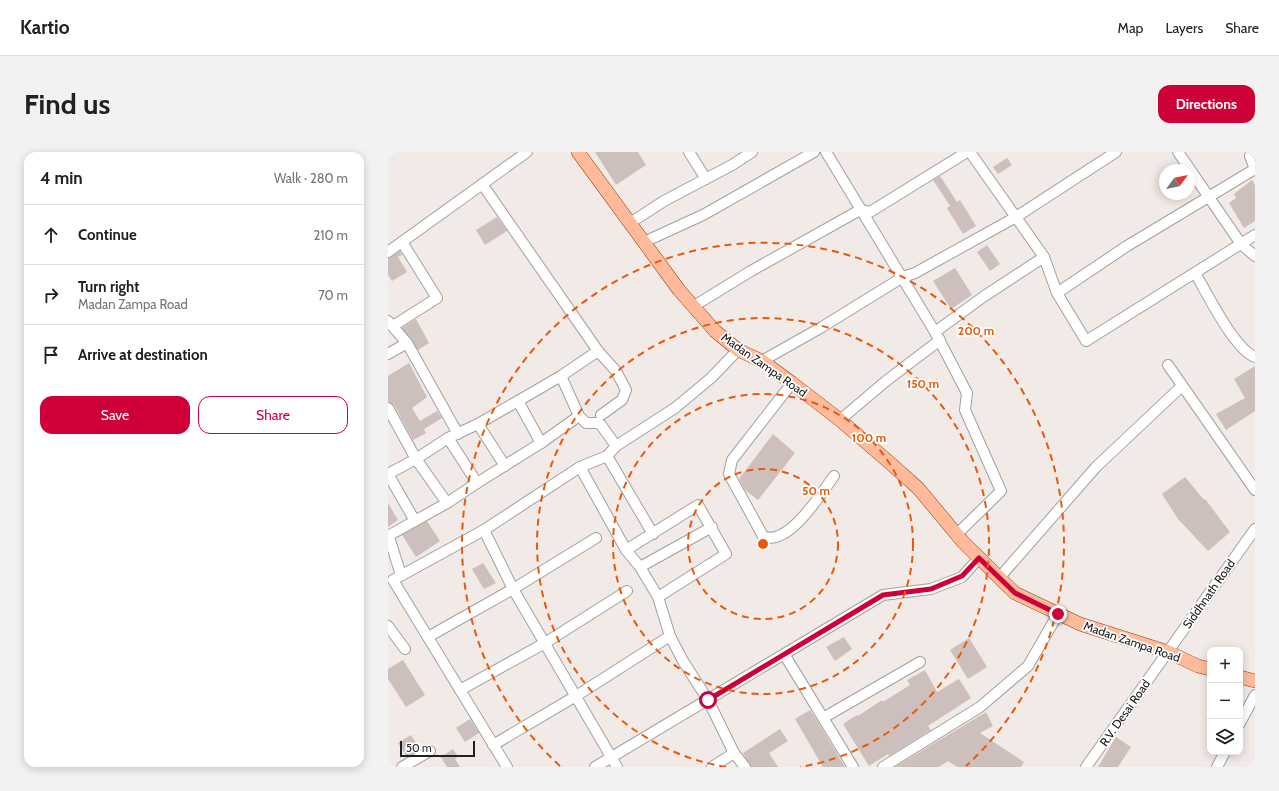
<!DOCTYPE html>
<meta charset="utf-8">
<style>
:root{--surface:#fff;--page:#f2f2f2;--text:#202124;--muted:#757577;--line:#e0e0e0;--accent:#cf0037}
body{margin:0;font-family:Cabin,sans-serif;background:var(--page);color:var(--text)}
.controls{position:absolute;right:12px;bottom:12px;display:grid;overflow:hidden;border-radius:8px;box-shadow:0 2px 10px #0003}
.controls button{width:36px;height:36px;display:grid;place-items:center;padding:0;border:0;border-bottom:1px solid var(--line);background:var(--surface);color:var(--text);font:20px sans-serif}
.compass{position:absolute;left:771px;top:12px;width:36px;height:36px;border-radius:50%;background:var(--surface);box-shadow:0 2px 10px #0003;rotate:58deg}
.scale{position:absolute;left:12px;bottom:10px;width:75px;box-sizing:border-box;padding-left:4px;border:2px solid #202020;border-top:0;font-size:11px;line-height:14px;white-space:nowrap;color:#202020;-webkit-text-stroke:3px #fff;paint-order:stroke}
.stop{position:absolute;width:12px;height:12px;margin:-9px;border:3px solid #cf0037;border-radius:50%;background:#fff}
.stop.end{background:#cf0037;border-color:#fff;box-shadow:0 1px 4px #0008}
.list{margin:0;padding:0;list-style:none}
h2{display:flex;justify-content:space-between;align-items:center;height:52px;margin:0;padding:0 16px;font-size:17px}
h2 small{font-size:13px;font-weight:400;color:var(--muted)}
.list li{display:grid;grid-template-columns:26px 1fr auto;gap:12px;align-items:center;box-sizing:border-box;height:60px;padding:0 16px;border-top:1px solid var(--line)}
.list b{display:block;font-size:15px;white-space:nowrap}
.list p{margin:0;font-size:13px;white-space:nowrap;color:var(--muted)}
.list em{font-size:13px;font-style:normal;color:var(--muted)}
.actions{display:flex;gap:8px;padding:12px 16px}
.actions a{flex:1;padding:9px 0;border:1px solid var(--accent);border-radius:12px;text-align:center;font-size:14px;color:var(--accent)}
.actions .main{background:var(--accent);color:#fff}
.icon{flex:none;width:22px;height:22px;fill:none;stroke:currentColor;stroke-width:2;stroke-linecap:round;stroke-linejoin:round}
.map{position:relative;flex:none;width:867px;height:615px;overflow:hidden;border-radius:12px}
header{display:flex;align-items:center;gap:24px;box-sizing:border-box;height:56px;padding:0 20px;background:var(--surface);border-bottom:1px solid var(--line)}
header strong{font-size:19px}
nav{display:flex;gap:22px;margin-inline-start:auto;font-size:14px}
.intro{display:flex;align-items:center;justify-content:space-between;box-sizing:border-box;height:96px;padding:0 24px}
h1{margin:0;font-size:28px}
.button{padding:10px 18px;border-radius:12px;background:var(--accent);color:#fff;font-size:14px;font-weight:700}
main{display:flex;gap:24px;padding:0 24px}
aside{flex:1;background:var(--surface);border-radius:12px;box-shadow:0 2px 10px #0003}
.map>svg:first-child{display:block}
.building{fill:#cdbfbc}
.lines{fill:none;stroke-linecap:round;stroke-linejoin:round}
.minor-casing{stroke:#a1a1a1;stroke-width:12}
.major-casing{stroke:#9b3f00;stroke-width:14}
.minor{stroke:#fff;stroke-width:10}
.major{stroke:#ffba9c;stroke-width:13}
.route{stroke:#cf0037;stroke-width:5}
.ring{fill:none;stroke:#e8590c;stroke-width:2;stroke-dasharray:7 5}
.labels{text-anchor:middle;stroke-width:3.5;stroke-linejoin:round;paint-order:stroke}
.street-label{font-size:12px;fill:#202020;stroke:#fff}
.centre{fill:#e8590c;stroke:#fff;stroke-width:2}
.ring-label{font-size:12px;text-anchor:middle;font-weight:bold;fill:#e8590c;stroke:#fff;stroke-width:3.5;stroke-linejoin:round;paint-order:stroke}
</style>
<header>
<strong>Kartio</strong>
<nav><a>Map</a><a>Layers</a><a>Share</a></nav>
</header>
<div class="intro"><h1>Find us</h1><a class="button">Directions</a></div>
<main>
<aside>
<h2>4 min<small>Walk · 280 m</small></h2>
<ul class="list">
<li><svg class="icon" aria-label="ahead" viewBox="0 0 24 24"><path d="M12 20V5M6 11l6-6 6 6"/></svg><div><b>Continue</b></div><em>210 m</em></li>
<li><svg class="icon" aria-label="right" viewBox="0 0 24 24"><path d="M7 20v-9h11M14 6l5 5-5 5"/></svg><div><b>Turn right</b><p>Madan Zampa Road</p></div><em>70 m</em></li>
<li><svg class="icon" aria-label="arrive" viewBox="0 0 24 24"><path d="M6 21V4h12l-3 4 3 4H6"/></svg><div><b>Arrive at destination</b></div></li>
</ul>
<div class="actions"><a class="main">Save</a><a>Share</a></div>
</aside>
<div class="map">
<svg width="867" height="615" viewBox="0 0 867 615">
<rect width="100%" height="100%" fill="#f1eae6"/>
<g class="building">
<path d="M 207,0 L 250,0 L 258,13 L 228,33 Z"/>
<path d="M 619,6 L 624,13 L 610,22 L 605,15 Z"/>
<path d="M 552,24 L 569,50 L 572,48 L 588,74 L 575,82 L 559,56 L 562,54 L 545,28 Z"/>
<path d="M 864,28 L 867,33 L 867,69 L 856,76 L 841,51 L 848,46 L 846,42 Z"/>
<path d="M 109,65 L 119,79 L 97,93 L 88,78 Z"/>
<path d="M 599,93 L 612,112 L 602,119 L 589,100 Z"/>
<path d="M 12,99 L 14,103 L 10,105 L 19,120 L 4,129 L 0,123 L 0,106 Z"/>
<path d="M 567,116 L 584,143 L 563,157 L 545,129 Z"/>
<path d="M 28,167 L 41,191 L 30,198 L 14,176 Z"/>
<path d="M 21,211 L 39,245 L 24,256 L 32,269 L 49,259 L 54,266 L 36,277 L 38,281 L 25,288 L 6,253 L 0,249 L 0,224 Z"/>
<path d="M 867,214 L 867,259 L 838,278 L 828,262 L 857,246 L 846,227 Z"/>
<path d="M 385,282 L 407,301 L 370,348 L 357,338 L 351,327 Z"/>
<path d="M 797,325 L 816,348 L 817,347 L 842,380 L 820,399 L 790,367 L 774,342 Z"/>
<path d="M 0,351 L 10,368 L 0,375 Z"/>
<path d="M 39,369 L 52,389 L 28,405 L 14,383 Z"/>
<path d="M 95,411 L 108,431 L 96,437 L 84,417 Z"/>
<path d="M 456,485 L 464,497 L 447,509 L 438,495 Z"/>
<path d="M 581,486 L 599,515 L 580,527 L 562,498 Z"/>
<path d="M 15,508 L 37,543 L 18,555 L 0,527 L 0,517 Z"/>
<path d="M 537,518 L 549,540 L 571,527 L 583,546 L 540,574 L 543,578 L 501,604 L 500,602 L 481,614 L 455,572 L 469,563 L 470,564 L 494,548 L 495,550 L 522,533 L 519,528 Z"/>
<path d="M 422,558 L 428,567 L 457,615 L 435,615 L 407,567 Z"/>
<path d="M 598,560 L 605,574 L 592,581 L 636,610 L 633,615 L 569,615 L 560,609 L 551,615 L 507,615 Z"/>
<path d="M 82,567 L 91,581 L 77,590 L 68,576 Z"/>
<path d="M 392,577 L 400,589 L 381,601 L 390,615 L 363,615 L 355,601 Z"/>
<path d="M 23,583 L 32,597 L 19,605 L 10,591 Z"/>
<path d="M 728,585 L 743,595 L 730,615 L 710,615 Z"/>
<path d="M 65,597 L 70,605 L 67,607 L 72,615 L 59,615 L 53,605 Z"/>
</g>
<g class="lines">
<defs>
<g id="minor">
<path d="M 301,0 L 318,27"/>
<path d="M 438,0 L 547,180 L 579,241 L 577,258 L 613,339 L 569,382"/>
<path d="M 582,0 L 656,105 L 669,141 L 698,189 L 867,83"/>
<path d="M 790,0 L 853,92 L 867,104"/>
<path d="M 94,32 L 210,199 L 228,219 L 238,238 L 234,248 L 213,263"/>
<path d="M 242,71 L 276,49 L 344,13 L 364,0"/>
<path d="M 256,90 L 315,63 L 426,0"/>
<path d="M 0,100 L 139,0"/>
<path d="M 807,121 C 819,141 846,197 867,205"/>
<path d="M 669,141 L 739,94 L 867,17 L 862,4 L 866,0"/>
<path d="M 306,154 L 363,119 L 472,58 L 482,60 L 579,0"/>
<path d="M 0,169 L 19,191 L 70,282"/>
<path d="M 5,174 L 49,146 L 14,90"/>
<path d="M 547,180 L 595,145 L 656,105"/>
<path d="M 0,202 L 19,191"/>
<path d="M 374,209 L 434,175 L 515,125 L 527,121 L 628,65 L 728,0"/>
<path d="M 780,213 L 867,338"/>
<path d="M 173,224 L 191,264 L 198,271 L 210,271 L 213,273 L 228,294"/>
<path d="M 404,231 L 344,308 L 341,322 L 375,384 C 400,396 434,340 446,324"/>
<path d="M 130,249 L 153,291"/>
<path d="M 0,256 L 28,307 L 59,351"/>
<path d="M 452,268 L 498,229 L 552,188"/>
<path d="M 90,272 L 117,314"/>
<path d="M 60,286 L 89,331"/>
<path d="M 219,304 L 265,382"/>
<path d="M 192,315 L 238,398 L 252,415 L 270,445 L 282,484 L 295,509 L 320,548 L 346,601 L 357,615"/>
<path d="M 0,322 L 28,307 L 60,286 L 90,272 L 130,249 L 173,224 L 210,199"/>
<path d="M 0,322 L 27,369"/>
<path d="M 96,378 L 125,437 L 229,615"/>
<path d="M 0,384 L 59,351 L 89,331 L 153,291 L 191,264"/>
<path d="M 1,385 L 13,423"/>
<path d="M 238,398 L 310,353 L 338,402 L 270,445"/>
<path d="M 252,415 L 324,375"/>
<path d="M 611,426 L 708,315 L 794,234"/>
<path d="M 0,474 L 17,497"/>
<path d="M 40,485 L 125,437 L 208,386"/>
<path d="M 396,502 L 465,615"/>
<path d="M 72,538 L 157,491 L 239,439"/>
<path d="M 435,566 L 532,510"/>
<path d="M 852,571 L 867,543"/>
<path d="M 105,593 L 188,544 L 282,484"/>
<path d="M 14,615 L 42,599"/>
<path d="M 119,615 L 5,428 L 96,378 L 192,315 L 219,304 L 228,294 L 287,256 L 323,226 L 350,198"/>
<path d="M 207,615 L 495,443 L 543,437 L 574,425 L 591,406"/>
<path d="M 324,615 L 346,601"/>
<path d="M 495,615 L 592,555 L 640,514 L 670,462"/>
<path d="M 698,615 L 867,377"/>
<path d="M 829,615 L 837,600"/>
</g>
<g id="major">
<path d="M 190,0 L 291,138 L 327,179 L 350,198 L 374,209 L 404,231 L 452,268 L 502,311 L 530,336 L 575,390 L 627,441 L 692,472 L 780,500 L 810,514 L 822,517"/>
<path d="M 852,525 L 867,529"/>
</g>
</defs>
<use href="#minor" class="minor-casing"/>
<use href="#major" class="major-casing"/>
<use href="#minor" class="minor"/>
<use href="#major" class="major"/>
</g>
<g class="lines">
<path class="route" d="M 320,548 L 495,443 L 543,437 L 574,424 L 591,406 L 627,441 L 670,462"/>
</g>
<g class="ring">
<circle cx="375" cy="392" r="75"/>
<circle cx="375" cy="392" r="150"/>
<path d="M338 615A226 226 0 1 1 412 615"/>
<path d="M172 614A301 301 0 1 1 578 614"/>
</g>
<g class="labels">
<g class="street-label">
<text transform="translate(376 213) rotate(35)" y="4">Madan Zampa Road</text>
<text transform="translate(821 442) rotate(-55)" y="4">Siddhnath Road</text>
<text transform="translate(744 490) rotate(19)" y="4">Madan Zampa Road</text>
<text transform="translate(737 561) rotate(-55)" y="4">R.V. Desai Road</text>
</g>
</g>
<circle cx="375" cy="392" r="6" class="centre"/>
<g class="ring-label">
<text x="588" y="183">200 m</text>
<text x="535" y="236">150 m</text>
<text x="481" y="290">100 m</text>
<text x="428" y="343">50 m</text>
</g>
</svg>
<div class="controls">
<button>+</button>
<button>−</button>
<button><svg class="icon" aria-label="layers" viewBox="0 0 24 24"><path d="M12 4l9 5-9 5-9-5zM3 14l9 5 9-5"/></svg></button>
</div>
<svg class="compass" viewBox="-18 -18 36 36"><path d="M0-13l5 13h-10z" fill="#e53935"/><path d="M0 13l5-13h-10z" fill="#757577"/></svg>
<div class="scale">50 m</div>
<div class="stop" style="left:320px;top:548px"></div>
<div class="stop end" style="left:670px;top:462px"></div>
</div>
</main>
